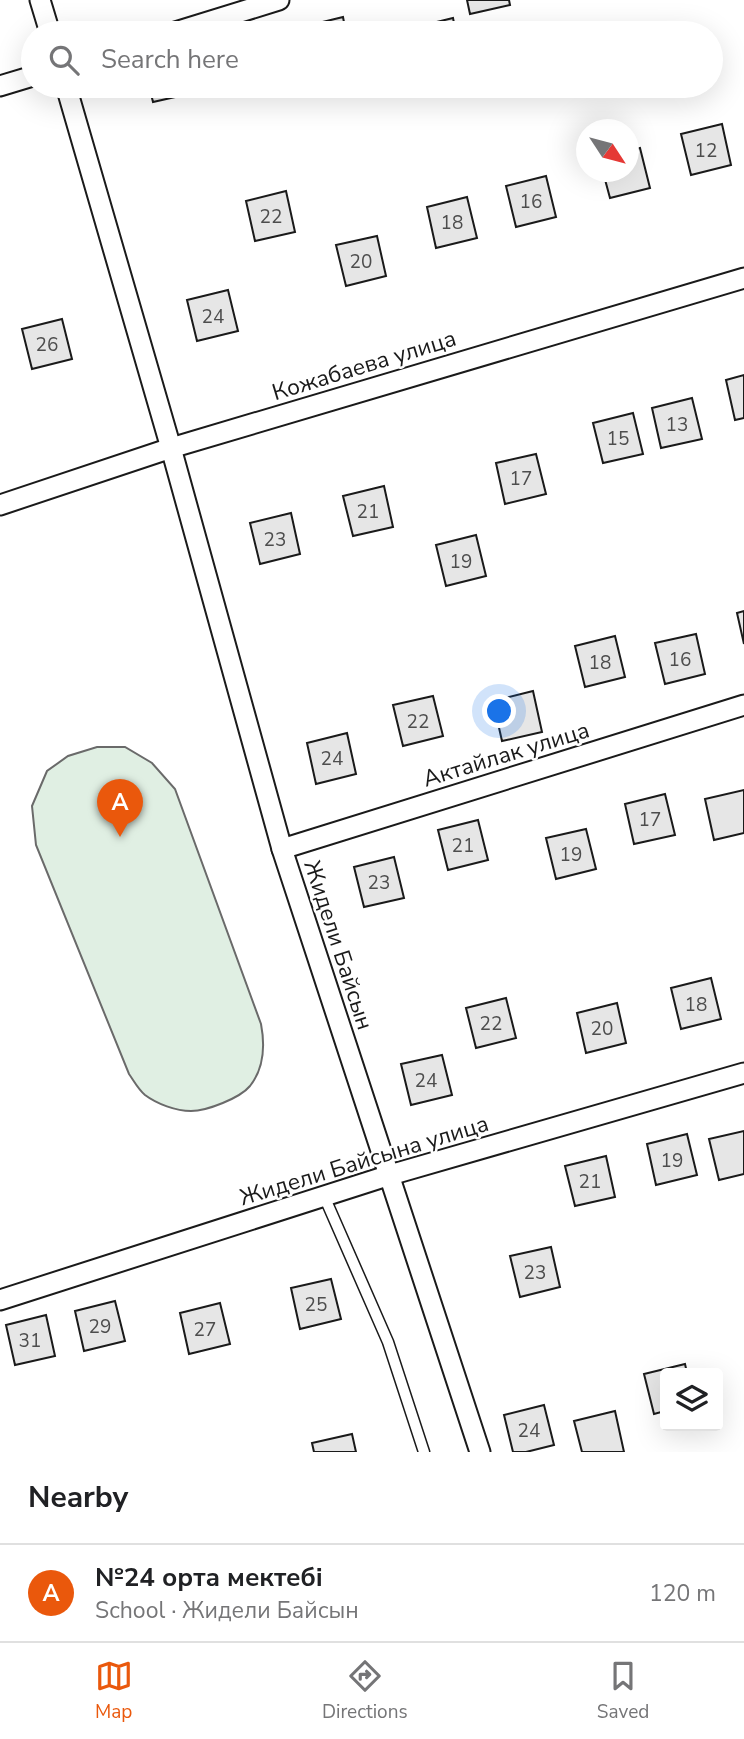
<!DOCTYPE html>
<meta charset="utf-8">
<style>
:root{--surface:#fff;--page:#f6f6f6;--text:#202124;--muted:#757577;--line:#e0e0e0;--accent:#ea580c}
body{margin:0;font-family:"Nunito Sans",sans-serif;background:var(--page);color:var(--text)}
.controls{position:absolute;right:21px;bottom:21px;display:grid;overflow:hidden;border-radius:7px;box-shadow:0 7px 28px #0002}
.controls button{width:63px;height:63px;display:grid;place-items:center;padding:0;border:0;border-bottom:2px solid var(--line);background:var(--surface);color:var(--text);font:35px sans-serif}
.compass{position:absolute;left:576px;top:119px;width:63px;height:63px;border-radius:50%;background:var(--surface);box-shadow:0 7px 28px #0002;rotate:126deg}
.you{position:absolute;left:500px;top:712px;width:24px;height:24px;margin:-18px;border:5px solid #fff;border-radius:50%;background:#1a73e8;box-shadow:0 0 0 10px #1a73e833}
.badge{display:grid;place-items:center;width:46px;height:46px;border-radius:50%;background:var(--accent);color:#fff;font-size:23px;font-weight:700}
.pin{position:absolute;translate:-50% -58px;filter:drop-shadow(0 2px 4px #0008)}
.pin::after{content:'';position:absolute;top:37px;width:24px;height:21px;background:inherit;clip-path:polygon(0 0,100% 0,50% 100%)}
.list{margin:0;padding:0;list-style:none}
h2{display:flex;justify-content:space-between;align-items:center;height:91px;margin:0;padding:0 28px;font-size:30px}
h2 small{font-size:23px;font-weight:400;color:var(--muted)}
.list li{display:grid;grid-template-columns:46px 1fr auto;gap:21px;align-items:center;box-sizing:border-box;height:98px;padding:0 28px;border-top:2px solid var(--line)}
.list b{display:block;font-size:26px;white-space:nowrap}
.list p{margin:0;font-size:23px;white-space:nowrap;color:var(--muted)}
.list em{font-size:23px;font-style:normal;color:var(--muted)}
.icon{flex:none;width:38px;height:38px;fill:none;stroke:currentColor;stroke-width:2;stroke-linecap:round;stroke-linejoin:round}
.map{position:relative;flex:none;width:744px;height:1452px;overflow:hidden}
.search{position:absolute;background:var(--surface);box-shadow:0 7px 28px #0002;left:21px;right:21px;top:21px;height:77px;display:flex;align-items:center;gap:18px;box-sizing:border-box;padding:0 24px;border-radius:38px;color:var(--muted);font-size:26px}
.sheet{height:189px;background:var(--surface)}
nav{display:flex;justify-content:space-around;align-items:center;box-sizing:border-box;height:98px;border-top:2px solid var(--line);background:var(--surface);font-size:19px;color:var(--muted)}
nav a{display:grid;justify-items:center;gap:4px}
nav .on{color:var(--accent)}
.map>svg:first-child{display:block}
.green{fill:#e0efe3;stroke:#6a6a6a;stroke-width:2}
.building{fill:#e6e6e6;stroke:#1a1a1a;stroke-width:2}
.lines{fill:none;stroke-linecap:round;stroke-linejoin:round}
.lane-casing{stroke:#1a1a1a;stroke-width:13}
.street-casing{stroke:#1a1a1a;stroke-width:23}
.lane{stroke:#fff;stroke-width:10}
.street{stroke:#fff;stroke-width:19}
.labels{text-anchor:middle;stroke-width:5;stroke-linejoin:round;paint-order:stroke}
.number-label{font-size:19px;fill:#4d4d4d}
.street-label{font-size:23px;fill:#1a1a1a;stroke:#fff}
</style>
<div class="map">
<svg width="744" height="1452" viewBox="0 0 744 1452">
<rect width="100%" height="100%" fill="#fff"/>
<path class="green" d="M 97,747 L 125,747 L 152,763 L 175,789 L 261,1024 C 265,1045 265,1067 250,1086 C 240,1098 207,1111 191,1111 C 176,1111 157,1104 145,1095 C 138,1089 134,1081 129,1074 L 36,845 L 32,806 L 47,771 L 68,756 Z"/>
<g class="building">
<path d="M 467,0 L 509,0 L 510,5 L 470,14 Z"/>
<path d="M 343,17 L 346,33 L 304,33 L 302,27 Z"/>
<path d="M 453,18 L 456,33 L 413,33 L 412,28 Z"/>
<path d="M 149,86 L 191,86 L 193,93 L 153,102 Z"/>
<path d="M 722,124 L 731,165 L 691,175 L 681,134 Z"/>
<path d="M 640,148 L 650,188 L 610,198 L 603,172 L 628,172 L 628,151 Z"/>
<path d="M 546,176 L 556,217 L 516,227 L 506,186 Z"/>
<path d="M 286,191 L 295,232 L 255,241 L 246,201 Z"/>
<path d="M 467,197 L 477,238 L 436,248 L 427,207 Z"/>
<path d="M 377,236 L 386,276 L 346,286 L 336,245 Z"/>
<path d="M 228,290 L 238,331 L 197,341 L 187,300 Z"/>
<path d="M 62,319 L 72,359 L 32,369 L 22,329 Z"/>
<path d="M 744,375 L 744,418 L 735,420 L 726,380 Z"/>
<path d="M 692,398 L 702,439 L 661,448 L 652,408 Z"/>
<path d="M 633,413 L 643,454 L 603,463 L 593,423 Z"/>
<path d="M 536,454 L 546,494 L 505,504 L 496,463 Z"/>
<path d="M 384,486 L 393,527 L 353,536 L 343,496 Z"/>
<path d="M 291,513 L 300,554 L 260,564 L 250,523 Z"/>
<path d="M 476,535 L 486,576 L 446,586 L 436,545 Z"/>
<path d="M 744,611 L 744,644 L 737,613 Z"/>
<path d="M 696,634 L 705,674 L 665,684 L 655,643 Z"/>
<path d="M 615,636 L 625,677 L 585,687 L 575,646 Z"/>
<path d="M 533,691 L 542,732 L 502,741 L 493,701 Z"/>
<path d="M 433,696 L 443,736 L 403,746 L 393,705 Z"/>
<path d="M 347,733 L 356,774 L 316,784 L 307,743 Z"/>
<path d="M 744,790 L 744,833 L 714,840 L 705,799 Z"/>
<path d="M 665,794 L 675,835 L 634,844 L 625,804 Z"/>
<path d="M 478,820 L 488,860 L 448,870 L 438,830 Z"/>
<path d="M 586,829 L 596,869 L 556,879 L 546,838 Z"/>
<path d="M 394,857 L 404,898 L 364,907 L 354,867 Z"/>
<path d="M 711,978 L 721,1019 L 681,1029 L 671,988 Z"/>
<path d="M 506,998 L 516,1038 L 476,1048 L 466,1008 Z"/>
<path d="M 617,1003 L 626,1043 L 586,1053 L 577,1013 Z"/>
<path d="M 442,1055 L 452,1095 L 411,1105 L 401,1064 Z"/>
<path d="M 744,1131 L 744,1174 L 719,1180 L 709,1139 Z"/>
<path d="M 687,1134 L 697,1175 L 656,1185 L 647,1144 Z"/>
<path d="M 606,1156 L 615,1197 L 575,1206 L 565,1166 Z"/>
<path d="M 551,1247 L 560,1287 L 520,1297 L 510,1256 Z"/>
<path d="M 331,1279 L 341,1319 L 300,1329 L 291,1288 Z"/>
<path d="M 115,1301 L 125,1341 L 84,1351 L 75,1311 Z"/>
<path d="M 220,1303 L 230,1344 L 189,1354 L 180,1313 Z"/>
<path d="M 46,1315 L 55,1356 L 15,1365 L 6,1325 Z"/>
<path d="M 685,1364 L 687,1373 L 665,1373 L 665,1411 L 654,1414 L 644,1374 Z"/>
<path d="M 544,1405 L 554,1445 L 526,1452 L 513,1452 L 504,1415 Z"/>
<path d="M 615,1411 L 624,1452 L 582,1452 L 574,1421 Z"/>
<path d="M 352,1434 L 356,1452 L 314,1452 L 312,1443 Z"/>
</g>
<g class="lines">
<defs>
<path id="lane" d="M 324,1196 L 388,1342 L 424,1452"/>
<g id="street">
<path d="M 40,0 L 50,33"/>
<path d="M 172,33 L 279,0"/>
<path d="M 0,86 L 33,76"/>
<path d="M 66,86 L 171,448 L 282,849 L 480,1452"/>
<path d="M 0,505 L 171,448 L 744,278"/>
<path d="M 282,849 L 744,705"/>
<path d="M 0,1300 L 390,1175 L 744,1073"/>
</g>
</defs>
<use href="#lane" class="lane-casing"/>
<use href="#street" class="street-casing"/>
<use href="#lane" class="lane"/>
<use href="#street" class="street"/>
</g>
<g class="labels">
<g class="number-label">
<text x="706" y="157">12</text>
<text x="531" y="208">16</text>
<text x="271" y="223">22</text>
<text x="452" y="229">18</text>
<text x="361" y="268">20</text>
<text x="213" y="323">24</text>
<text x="47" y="351">26</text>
<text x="677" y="431">13</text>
<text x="618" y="445">15</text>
<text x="521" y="485">17</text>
<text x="368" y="518">21</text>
<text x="275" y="546">23</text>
<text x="461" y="568">19</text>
<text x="680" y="666">16</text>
<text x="600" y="669">18</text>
<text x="418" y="728">22</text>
<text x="332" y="765">24</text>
<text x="650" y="826">17</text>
<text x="463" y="852">21</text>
<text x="571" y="861">19</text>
<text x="379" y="889">23</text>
<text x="696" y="1011">18</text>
<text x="491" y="1030">22</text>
<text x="602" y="1035">20</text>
<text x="426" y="1087">24</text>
<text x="672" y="1167">19</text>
<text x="590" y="1188">21</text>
<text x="535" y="1279">23</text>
<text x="316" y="1311">25</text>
<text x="100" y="1333">29</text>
<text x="205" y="1336">27</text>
<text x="30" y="1347">31</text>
<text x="529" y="1437">24</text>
</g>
<g class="street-label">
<text transform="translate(364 365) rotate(-17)" y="8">Кожабаева улица</text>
<text transform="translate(506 754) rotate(-17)" y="8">Актайлак улица</text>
<text transform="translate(339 945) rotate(72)" y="8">Жидели Байсын</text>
<text transform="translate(364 1160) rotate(-17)" y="8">Жидели Байсына улица</text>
</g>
</g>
</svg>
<div class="controls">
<button><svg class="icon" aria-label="layers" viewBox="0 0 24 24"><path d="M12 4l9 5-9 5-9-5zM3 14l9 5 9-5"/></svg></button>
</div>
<svg class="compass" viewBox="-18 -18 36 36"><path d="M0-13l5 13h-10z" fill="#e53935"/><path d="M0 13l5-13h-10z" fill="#757577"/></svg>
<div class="you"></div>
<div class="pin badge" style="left:120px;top:837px">A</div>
<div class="search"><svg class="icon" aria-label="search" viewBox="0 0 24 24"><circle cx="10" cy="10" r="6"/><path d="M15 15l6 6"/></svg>Search here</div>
</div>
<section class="sheet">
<h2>Nearby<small></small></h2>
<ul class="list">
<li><span class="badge">A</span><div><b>№24 орта мектебі</b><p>School · Жидели Байсын</p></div><em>120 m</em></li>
</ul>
</section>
<nav>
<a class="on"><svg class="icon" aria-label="map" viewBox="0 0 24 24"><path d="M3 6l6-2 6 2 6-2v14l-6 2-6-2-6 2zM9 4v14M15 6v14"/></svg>Map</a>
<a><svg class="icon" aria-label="directions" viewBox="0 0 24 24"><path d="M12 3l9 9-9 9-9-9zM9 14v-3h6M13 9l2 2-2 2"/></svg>Directions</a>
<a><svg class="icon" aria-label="saved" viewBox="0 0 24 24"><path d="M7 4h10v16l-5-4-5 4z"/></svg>Saved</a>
</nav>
